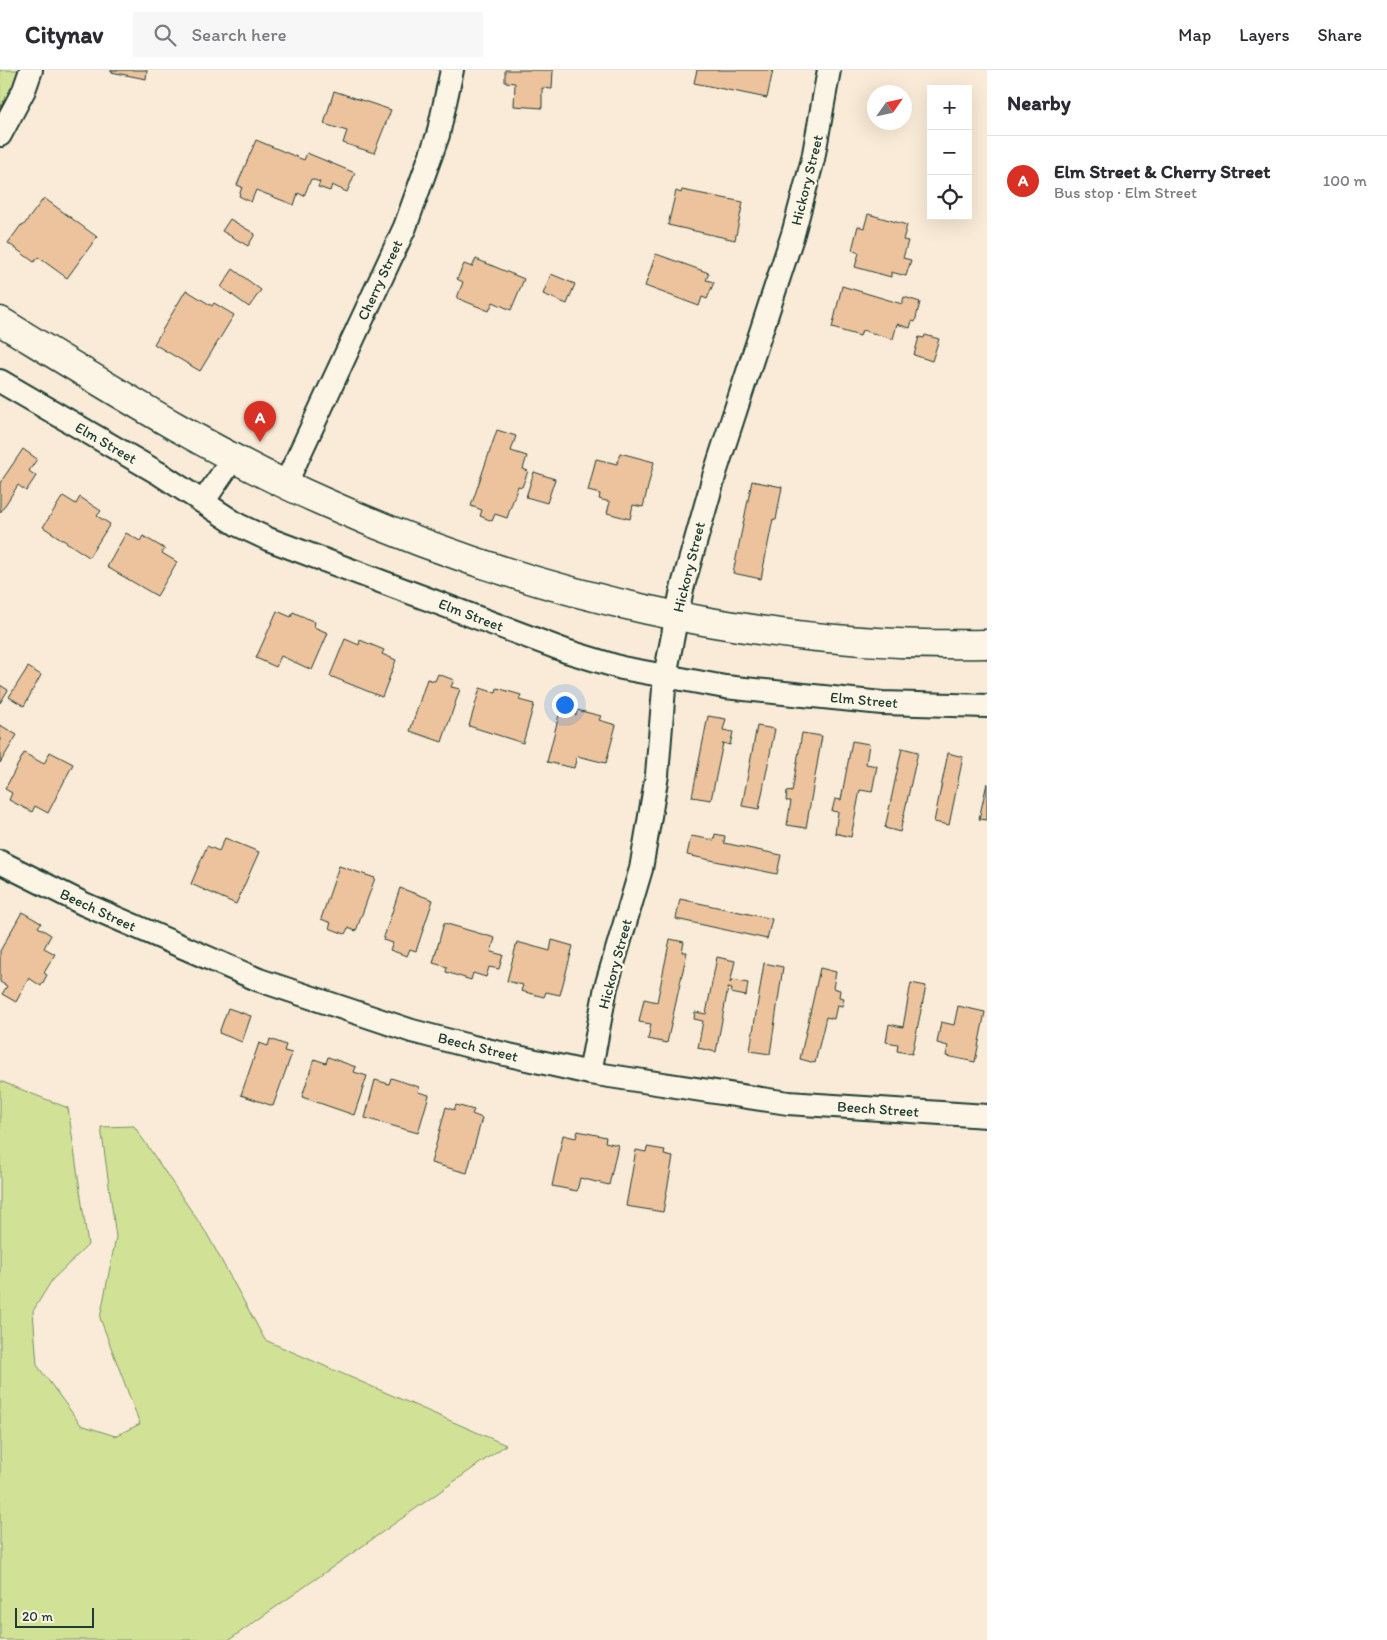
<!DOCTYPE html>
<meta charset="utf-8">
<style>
:root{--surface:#fff;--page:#f7f7f7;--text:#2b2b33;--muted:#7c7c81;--line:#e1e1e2;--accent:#d93025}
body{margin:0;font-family:Itim,sans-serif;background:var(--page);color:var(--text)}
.controls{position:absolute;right:15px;top:15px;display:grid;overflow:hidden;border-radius:0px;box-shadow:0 5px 20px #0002}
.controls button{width:45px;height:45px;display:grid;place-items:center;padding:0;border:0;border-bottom:1px solid var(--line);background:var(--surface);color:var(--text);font:25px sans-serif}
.compass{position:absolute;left:867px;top:15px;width:45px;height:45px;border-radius:50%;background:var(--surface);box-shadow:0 5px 20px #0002;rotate:56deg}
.scale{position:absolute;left:15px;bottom:12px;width:79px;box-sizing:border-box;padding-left:5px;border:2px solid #1f3d34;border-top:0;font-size:14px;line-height:18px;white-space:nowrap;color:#1f3d34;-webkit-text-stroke:4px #fcf5e5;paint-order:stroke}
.you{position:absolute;left:564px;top:634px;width:18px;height:18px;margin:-12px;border:4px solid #fff;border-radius:50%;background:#1a73e8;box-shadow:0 0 0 8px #1a73e833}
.badge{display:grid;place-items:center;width:32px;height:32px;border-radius:50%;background:var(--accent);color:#fff;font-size:16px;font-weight:700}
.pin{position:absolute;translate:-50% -41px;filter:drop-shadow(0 1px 2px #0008)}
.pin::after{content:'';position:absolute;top:26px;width:18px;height:15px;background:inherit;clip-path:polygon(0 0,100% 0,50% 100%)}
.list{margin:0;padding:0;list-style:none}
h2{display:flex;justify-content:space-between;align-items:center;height:65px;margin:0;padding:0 20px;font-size:21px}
h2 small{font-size:16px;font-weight:400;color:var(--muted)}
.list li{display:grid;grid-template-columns:32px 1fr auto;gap:15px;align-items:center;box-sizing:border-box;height:90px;padding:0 20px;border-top:1px solid var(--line)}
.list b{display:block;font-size:19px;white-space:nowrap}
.list p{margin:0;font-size:16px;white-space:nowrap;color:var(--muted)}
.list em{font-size:16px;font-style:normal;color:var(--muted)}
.icon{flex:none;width:28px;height:28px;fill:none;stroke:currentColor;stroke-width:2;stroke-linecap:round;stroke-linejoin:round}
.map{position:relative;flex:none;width:987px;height:1570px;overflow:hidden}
header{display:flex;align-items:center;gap:30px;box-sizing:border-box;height:70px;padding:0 25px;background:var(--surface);border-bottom:1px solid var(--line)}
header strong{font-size:24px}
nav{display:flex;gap:28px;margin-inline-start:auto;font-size:18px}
.search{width:350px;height:45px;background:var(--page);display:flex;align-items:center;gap:12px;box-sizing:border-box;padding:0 18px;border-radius:0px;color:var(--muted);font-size:19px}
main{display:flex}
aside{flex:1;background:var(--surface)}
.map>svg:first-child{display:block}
.green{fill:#d1e296;stroke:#789065}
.building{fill:#edc39d;stroke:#1f3d34}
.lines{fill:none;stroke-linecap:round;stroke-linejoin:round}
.street-casing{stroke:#1f3d34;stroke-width:26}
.secondary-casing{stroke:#1f3d34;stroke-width:31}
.street{stroke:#fcf5e5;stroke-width:22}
.secondary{stroke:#fcf5e5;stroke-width:28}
.labels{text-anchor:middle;stroke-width:5;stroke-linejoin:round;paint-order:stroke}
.street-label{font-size:15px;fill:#1f3d34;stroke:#fcf5e5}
</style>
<header>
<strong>Citynav</strong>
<div class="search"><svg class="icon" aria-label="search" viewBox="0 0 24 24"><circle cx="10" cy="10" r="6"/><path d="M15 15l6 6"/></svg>Search here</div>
<nav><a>Map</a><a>Layers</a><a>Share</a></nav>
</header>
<main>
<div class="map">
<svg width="987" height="1570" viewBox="0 0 987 1570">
<rect width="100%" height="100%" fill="#f9ebd7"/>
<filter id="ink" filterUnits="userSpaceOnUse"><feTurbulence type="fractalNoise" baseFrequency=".02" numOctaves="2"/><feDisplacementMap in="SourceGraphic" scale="10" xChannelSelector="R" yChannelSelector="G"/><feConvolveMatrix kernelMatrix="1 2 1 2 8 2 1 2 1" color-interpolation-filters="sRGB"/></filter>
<g filter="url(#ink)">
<g class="green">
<path d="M 0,0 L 31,0 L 0,65 Z"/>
<path d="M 0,1011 L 68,1038 L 88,1175 L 52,1210 L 33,1241 L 37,1295 L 81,1355 L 115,1366 L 140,1354 L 100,1248 L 116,1167 L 101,1057 L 134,1056 L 207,1164 L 265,1270 L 506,1375 L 229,1570 L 0,1570 Z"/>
</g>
<g class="building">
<path d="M 111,0 L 147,0 L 146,9 L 111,2 Z"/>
<path d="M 505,0 L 553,0 L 552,19 L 542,18 L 542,38 L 514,36 L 515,13 L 505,12 Z"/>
<path d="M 697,0 L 773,0 L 767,28 L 694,13 Z"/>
<path d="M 334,21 L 391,40 L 374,83 L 343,73 L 347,61 L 324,54 Z"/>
<path d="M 256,70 L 304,90 L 307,83 L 355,103 L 347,122 L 332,115 L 330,121 L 318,117 L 320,112 L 311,109 L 304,126 L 298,123 L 294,135 L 256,120 L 251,132 L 239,126 L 242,117 L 237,115 Z"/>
<path d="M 682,120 L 743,132 L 735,170 L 668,155 L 676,121 L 681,123 Z"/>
<path d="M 44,128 L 97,167 L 67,208 L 38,187 L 34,192 L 8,173 L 21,155 L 23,156 Z"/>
<path d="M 868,144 L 907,155 L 903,170 L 908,171 L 903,188 L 911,190 L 906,206 L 891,202 L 891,207 L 855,197 L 859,183 L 852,180 L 858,156 L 864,158 Z"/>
<path d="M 230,149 L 255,164 L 248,176 L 222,161 Z"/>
<path d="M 656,184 L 709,203 L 706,210 L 714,212 L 707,229 L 702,227 L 699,236 L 645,216 Z"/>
<path d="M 476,189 L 524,209 L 511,240 L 493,232 L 489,241 L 457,228 L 463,212 L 457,209 L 464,194 L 472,197 Z"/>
<path d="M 233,199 L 261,220 L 249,237 L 221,217 Z"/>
<path d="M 551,204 L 575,214 L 567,234 L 543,224 Z"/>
<path d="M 842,216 L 902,234 L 904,227 L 920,232 L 915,252 L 912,251 L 910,258 L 897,254 L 893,269 L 862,260 L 860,266 L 832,258 Z"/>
<path d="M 186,220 L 212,236 L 214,233 L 234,245 L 200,301 L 154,274 Z"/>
<path d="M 925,265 L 939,269 L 932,291 L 914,285 L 919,267 L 924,268 Z"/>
<path d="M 497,360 L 516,366 L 511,381 L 527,386 L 523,399 L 528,401 L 522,417 L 518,416 L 507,448 L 495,444 L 492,451 L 480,446 L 482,440 L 471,436 Z"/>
<path d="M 23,379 L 37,389 L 29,401 L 36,406 L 26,421 L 18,415 L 0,443 L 0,413 Z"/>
<path d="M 620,383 L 654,392 L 643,437 L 633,435 L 630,449 L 607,443 L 610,432 L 599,429 L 600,424 L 588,421 L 596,389 L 617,394 Z"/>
<path d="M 534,402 L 555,409 L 547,433 L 526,427 Z"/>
<path d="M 752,411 L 782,417 L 776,450 L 773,449 L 761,509 L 733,503 Z"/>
<path d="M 63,426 L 76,434 L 80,427 L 101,441 L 97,446 L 110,454 L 89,487 L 43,457 Z"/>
<path d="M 126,463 L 140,471 L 143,466 L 165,479 L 162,483 L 177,492 L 157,526 L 107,497 Z"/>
<path d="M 277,541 L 291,547 L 293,542 L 315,552 L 314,557 L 328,563 L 312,600 L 281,586 L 276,597 L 256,588 Z"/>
<path d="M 345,569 L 359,575 L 360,570 L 384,580 L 382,584 L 396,590 L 382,627 L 330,606 Z"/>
<path d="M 28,597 L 41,605 L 24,636 L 9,627 Z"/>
<path d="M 438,604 L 454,610 L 451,617 L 460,619 L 442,672 L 410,661 L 427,609 L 435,611 Z"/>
<path d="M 0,615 L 8,620 L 0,633 Z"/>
<path d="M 480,618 L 496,623 L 497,618 L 521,625 L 519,630 L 534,634 L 523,673 L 469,656 Z"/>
<path d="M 577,640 L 601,646 L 599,650 L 616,655 L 606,693 L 577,686 L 574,698 L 547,692 L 560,641 L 576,645 Z"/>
<path d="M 708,646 L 726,649 L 723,660 L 733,662 L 730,675 L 723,673 L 711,730 L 692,727 Z"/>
<path d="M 0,655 L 17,665 L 0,693 Z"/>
<path d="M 757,656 L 775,659 L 759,739 L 742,736 Z"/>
<path d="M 802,663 L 822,666 L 806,758 L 787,755 L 791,731 L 786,731 L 787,721 L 792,722 Z"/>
<path d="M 852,671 L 869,674 L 866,694 L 877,696 L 872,722 L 860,720 L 851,767 L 835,763 L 838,742 L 832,741 L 835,729 L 841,730 Z"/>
<path d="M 902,678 L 918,682 L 900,762 L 885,758 Z"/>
<path d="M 50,682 L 73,694 L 48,743 L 35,736 L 32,742 L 9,730 L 12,723 L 5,719 L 24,683 L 44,694 Z"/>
<path d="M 948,683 L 963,687 L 949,755 L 934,752 Z"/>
<path d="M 987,713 L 987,750 L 979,749 Z"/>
<path d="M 715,764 L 725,766 L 724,773 L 781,785 L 777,804 L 687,785 L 691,766 L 714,770 Z"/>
<path d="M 225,768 L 259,782 L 236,834 L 191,814 L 207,776 L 219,781 Z"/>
<path d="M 339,796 L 375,808 L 356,861 L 348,858 L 345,864 L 329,858 L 331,853 L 321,849 Z"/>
<path d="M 400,818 L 433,830 L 416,881 L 410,879 L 407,886 L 390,880 L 393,873 L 383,870 Z"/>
<path d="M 680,829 L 772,849 L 767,869 L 676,849 Z"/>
<path d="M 22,842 L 41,853 L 38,857 L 51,865 L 44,878 L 55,884 L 44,903 L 47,905 L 41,916 L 29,908 L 16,932 L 2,924 L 7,916 L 0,912 L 0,881 Z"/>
<path d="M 444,853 L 495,868 L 491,882 L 503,885 L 499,899 L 489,897 L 486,907 L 473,903 L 471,910 L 446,902 L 447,897 L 433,893 Z"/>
<path d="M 670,869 L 684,872 L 682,882 L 687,882 L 667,973 L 648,969 L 651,954 L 639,952 L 644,929 L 657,932 Z"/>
<path d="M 552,870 L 573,876 L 560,925 L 546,922 L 544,927 L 521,921 L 523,915 L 507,911 L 517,872 L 550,881 Z"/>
<path d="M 717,887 L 735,891 L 730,913 L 733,910 L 748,913 L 746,926 L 731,923 L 732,919 L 728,918 L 716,982 L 698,978 L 703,951 L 694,949 L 695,942 L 706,944 Z"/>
<path d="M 764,893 L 783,897 L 770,984 L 750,981 Z"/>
<path d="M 820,898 L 836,902 L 833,918 L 840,920 L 839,927 L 844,928 L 842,936 L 837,935 L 834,949 L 826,947 L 815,993 L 800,989 Z"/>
<path d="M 911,913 L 926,916 L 912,984 L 897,981 L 898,974 L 886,972 L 889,954 L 903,957 Z"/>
<path d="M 958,936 L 985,942 L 975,992 L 946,986 L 948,976 L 937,973 L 941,952 L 954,955 Z"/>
<path d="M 228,938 L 251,946 L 242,972 L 219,963 Z"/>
<path d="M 270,969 L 286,975 L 284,981 L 292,983 L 273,1036 L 241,1025 L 259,973 L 268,976 Z"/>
<path d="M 328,987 L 356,997 L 354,1002 L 367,1006 L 354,1045 L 302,1027 L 314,989 L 326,993 Z"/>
<path d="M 391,1008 L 419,1017 L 418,1022 L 429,1025 L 418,1063 L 365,1048 L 375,1010 L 389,1014 Z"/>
<path d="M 456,1035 L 474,1040 L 472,1044 L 482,1048 L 467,1103 L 431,1093 L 446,1037 L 454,1040 Z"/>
<path d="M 578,1061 L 606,1067 L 605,1072 L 618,1075 L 609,1115 L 580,1108 L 577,1121 L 552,1116 L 563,1065 L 576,1068 Z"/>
<path d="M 647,1077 L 665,1080 L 664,1085 L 673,1087 L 663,1142 L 626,1136 L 636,1080 L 646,1082 Z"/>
</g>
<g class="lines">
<defs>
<g id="street">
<path d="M 0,65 L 24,20 L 31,0"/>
<path d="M 0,311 L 160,404 L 238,455 L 268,469 L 566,581 L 622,598 L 725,617 L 882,633 L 987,636"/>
<path d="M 286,413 L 405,157 L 438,65 L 452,0"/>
<path d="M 203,432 L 234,387"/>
<path d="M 0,792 L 84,834 L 259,910 L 412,961 L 473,977 L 590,1003 L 788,1033 L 987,1046"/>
<path d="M 590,1003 L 606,917 L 641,799 L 657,705 L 665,606 L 682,519 L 715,403 L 793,164 L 813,89 L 829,0"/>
</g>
<path id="secondary" d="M 0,251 C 105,315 210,382 324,432 C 531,525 759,579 987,574"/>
</defs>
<use href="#street" class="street-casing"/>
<use href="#secondary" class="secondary-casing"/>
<use href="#street" class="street"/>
<use href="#secondary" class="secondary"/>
</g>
</g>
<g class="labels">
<g class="street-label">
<text transform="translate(807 110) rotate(-76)" y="5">Hickory Street</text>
<text transform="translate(380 210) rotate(-65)" y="5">Cherry Street</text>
<text transform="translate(106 373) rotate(30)" y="5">Elm Street</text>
<text transform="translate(689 497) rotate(-76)" y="5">Hickory Street</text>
<text transform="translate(471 545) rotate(21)" y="5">Elm Street</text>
<text transform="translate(864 630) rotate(5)" y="5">Elm Street</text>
<text transform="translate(98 840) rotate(25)" y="5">Beech Street</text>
<text transform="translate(615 894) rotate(-75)" y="5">Hickory Street</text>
<text transform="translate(478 977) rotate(14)" y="5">Beech Street</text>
<text transform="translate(878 1039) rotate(4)" y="5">Beech Street</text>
</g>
</g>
</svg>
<div class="controls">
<button>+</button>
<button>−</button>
<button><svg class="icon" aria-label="locate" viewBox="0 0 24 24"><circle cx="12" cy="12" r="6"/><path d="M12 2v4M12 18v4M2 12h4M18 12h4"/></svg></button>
</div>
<svg class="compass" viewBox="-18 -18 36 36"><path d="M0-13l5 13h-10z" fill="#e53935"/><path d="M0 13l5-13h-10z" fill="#7c7c81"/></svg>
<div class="scale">20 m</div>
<div class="you"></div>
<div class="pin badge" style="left:260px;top:372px">A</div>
</div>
<aside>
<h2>Nearby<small></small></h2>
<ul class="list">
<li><span class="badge">A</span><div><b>Elm Street &amp; Cherry Street</b><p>Bus stop · Elm Street</p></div><em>100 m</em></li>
</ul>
</aside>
</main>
